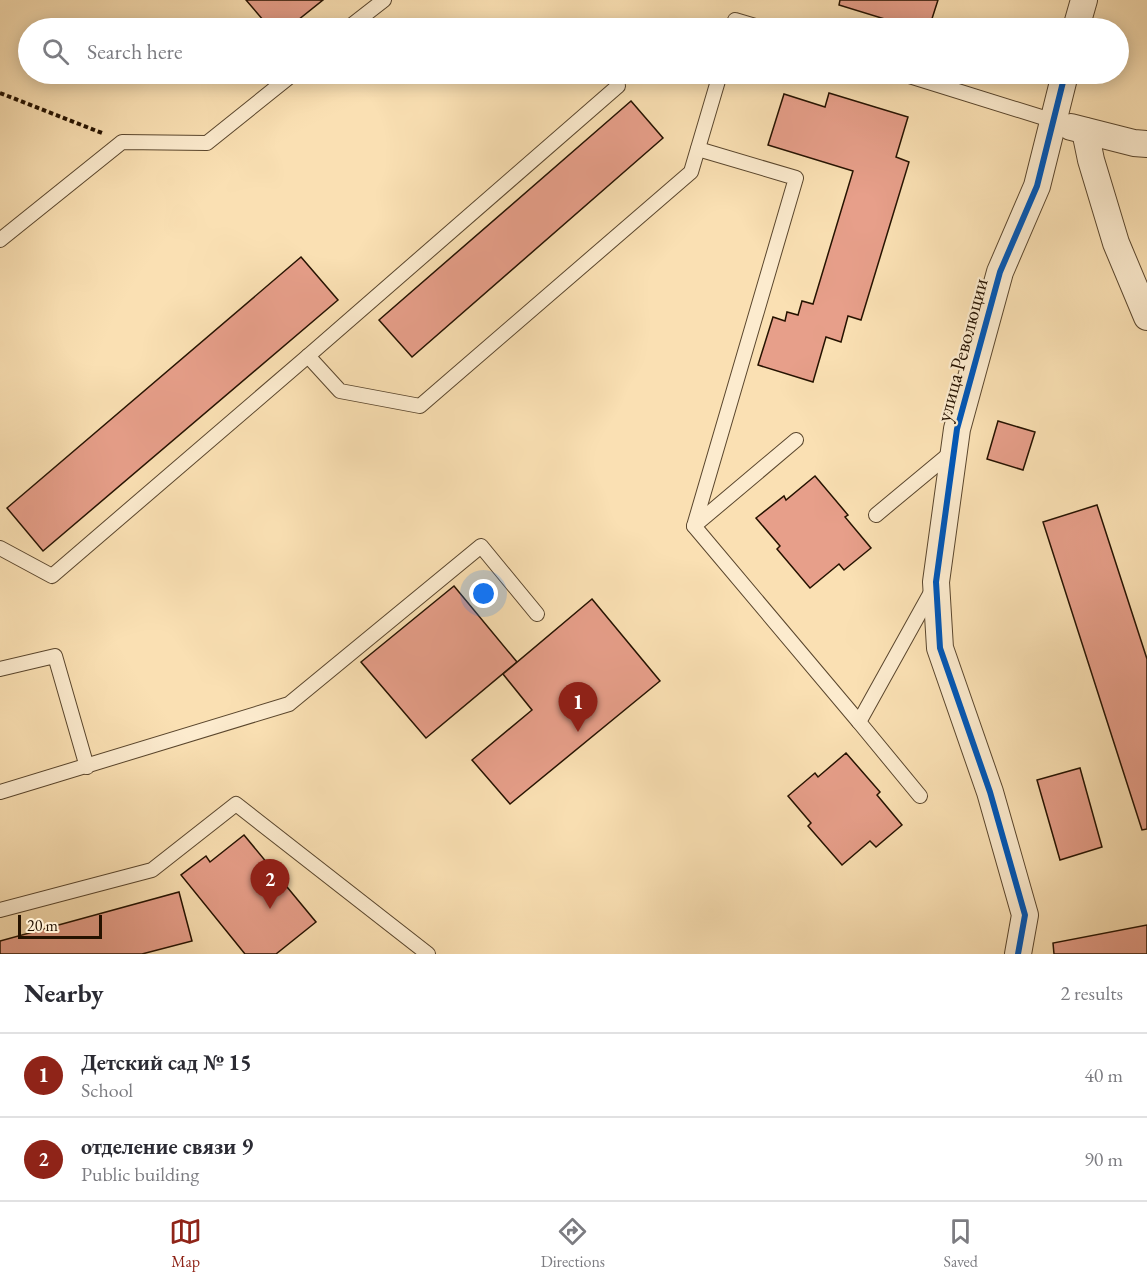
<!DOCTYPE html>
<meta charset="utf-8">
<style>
:root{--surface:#fff;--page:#f2f2f3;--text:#2b2b33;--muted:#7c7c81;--line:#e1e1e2;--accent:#8f2418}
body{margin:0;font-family:"EB Garamond",serif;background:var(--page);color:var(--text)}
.scale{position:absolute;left:18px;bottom:15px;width:84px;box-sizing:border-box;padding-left:6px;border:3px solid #251200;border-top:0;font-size:16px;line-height:21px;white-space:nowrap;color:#251200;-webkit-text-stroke:4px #fcebce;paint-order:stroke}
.you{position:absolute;left:484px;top:594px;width:21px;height:21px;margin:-15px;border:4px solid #fff;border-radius:50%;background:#1a73e8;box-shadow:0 0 0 9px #1a73e833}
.badge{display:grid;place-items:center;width:39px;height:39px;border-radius:50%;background:var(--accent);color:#fff;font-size:20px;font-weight:700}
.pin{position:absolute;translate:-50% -50px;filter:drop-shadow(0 2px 3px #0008)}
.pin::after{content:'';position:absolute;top:32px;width:21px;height:18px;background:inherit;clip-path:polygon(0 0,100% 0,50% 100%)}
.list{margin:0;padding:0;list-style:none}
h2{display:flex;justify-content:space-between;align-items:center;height:78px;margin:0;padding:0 24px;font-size:26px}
h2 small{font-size:20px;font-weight:400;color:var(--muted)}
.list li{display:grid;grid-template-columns:39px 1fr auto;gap:18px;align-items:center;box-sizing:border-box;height:84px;padding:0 24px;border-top:2px solid var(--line)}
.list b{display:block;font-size:22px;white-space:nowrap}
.list p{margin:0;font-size:20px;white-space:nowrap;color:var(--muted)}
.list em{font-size:20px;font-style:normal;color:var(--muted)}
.icon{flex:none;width:33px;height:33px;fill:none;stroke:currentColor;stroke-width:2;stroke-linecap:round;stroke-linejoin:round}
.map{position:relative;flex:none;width:1147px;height:954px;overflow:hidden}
.search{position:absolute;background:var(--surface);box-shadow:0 3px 15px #0003;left:18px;right:18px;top:18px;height:66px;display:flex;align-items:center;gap:15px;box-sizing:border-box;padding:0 21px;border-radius:33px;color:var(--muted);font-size:22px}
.sheet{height:246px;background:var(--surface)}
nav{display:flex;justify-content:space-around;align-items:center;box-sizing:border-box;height:84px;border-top:2px solid var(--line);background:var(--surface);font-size:16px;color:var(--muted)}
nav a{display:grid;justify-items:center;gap:3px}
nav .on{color:var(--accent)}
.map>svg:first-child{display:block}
.building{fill:#e79f8a;stroke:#251200;stroke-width:1.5}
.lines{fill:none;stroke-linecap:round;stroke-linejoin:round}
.service-casing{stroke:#5a462d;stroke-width:16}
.minor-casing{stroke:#5a462d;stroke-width:28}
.path{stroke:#251200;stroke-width:4;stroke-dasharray:4.5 3;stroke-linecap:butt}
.service{stroke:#fcebce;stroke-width:14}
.minor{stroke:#fcebce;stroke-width:26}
.cycleway-casing{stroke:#fcebce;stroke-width:10}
.cycleway{stroke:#0057b8;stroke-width:6}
.labels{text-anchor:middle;stroke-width:4.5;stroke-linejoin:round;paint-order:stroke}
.street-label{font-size:21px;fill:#251200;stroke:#fcebce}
</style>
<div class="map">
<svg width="1147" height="954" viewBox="0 0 1147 954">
<rect width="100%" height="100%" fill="#fae0b3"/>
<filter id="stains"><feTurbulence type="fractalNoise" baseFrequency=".00333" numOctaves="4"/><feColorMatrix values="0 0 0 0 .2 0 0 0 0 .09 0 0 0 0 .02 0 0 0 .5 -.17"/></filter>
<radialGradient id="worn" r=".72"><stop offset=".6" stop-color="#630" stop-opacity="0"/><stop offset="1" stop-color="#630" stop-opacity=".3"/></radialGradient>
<g class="building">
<path d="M 246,0 L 323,0 L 288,28 L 270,28 Z"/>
<path d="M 840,0 L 938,0 L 929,28 L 914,28 L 839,5 Z"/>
<path d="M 829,93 L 908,117 L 896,157 L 909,162 L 861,320 L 848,316 L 841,342 L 826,337 L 813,382 L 758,365 L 773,317 L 785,321 L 787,312 L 798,315 L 802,301 L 813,304 L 853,171 L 768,145 L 784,94 L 825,107 Z"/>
<path d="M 631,101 L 663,138 L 412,357 L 379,320 Z"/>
<path d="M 301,257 L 338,300 L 43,551 L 7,508 Z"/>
<path d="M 998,421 L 1035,432 L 1023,470 L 987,459 Z"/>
<path d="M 815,476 L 848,515 L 845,517 L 871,548 L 844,570 L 839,564 L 810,588 L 777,549 L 780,546 L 756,518 L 784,496 L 786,500 Z"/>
<path d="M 1097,505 L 1147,659 L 1147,829 L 1142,830 L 1043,522 Z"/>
<path d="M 454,586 L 517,662 L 426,738 L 361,662 Z"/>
<path d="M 592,599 L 660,681 L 510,804 L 472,760 L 532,710 L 503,674 Z"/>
<path d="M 846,753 L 880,792 L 877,795 L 902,825 L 876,847 L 870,841 L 842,865 L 808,826 L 811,823 L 788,796 L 815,773 L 818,777 Z"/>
<path d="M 1080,768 L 1102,847 L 1060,860 L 1037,780 Z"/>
<path d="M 244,835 L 316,922 L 276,954 L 245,954 L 181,875 L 206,856 L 210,862 Z"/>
<path d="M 179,892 L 192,941 L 142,954 L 0,954 L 0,941 Z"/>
<path d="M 1147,925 L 1147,954 L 1054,954 L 1053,943 Z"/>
</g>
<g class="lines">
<defs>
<g id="service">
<path d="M 348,28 L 384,0"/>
<path d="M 733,28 L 735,20 L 762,28"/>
<path d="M 903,74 L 1054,121"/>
<path d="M 698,149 L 796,178 L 694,526 L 859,722"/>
<path d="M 0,240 L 122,142 L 207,143 L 293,74"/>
<path d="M 308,356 L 340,391 L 420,406 L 691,172 L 720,74"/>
<path d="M 876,515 L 953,451"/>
<path d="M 694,526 L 796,440"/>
<path d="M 0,548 L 52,576 L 308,356 L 618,86"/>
<path d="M 0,669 L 55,656 L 87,767"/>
<path d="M 0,792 L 289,704 L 481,546 L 537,614"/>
<path d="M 920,796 L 859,722 L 934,587"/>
<path d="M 0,910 L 152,870 L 236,804 L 428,954"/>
</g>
<g id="minor">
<path d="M 1076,28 L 1084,0"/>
<path d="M 1071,127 L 1134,143 L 1147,144"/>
<path d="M 1085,131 L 1091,160 L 1116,243 L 1147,317"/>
<path d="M 1018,954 L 1025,915 L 990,792 L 940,648 L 936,582 L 957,429 L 1000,272 L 1037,186 L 1065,74"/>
</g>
</defs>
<use href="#service" class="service-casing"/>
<use href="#minor" class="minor-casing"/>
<path class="path" d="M 0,93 L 102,133"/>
<use href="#service" class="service"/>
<use href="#minor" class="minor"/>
<defs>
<path id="cycleway" d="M 1018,954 L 1025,915 L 990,792 L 940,648 L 936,582 L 957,429 L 1000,272 L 1037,186 L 1065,74"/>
</defs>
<use href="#cycleway" class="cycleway-casing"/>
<use href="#cycleway" class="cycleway"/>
</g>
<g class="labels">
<g class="street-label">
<text transform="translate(962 350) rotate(-75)" y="7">улица Революции</text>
</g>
</g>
<rect width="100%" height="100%" filter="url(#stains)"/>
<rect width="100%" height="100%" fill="url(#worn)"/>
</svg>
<div class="scale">20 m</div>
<div class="you"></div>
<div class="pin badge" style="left:578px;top:732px">1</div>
<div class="pin badge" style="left:270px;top:909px">2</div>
<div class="search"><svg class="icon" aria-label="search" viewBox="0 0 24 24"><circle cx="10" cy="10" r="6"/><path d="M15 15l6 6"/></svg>Search here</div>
</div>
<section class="sheet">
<h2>Nearby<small>2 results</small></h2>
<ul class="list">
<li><span class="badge">1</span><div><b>Детский сад № 15</b><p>School</p></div><em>40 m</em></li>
<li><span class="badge">2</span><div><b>отделение связи 9</b><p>Public building</p></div><em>90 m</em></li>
</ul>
</section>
<nav>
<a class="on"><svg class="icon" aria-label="map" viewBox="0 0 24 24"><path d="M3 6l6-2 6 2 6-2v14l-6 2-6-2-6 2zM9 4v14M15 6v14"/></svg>Map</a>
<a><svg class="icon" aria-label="directions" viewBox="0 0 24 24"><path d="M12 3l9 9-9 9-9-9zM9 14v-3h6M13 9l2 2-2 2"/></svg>Directions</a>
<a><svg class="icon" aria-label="saved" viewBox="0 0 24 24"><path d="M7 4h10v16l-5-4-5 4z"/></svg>Saved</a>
</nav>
